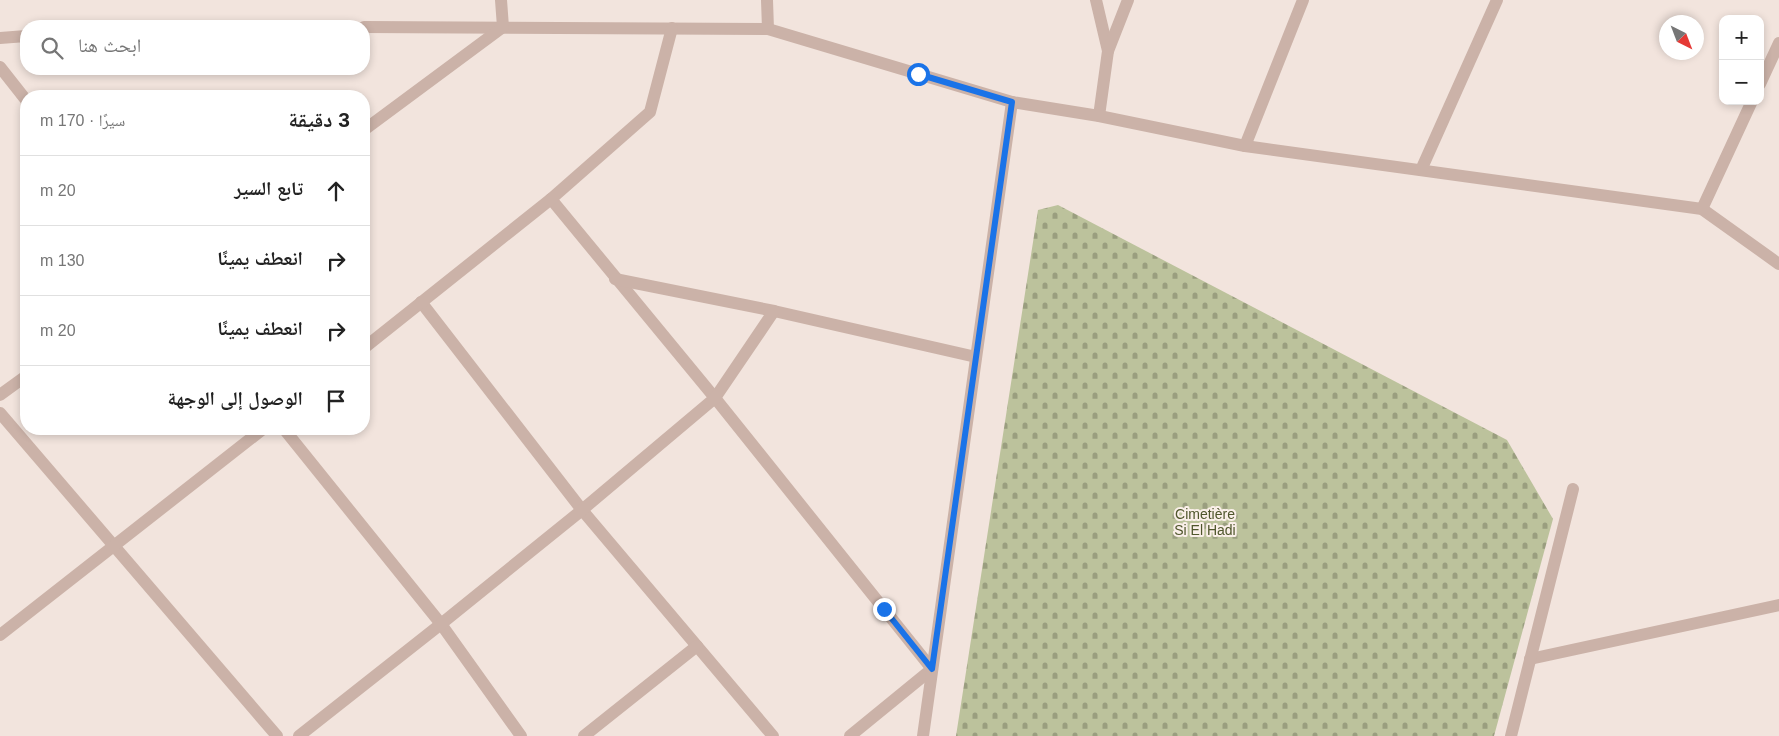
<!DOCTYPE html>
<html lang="ar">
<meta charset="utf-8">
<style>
:root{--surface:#fff;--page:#f2f2f2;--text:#222;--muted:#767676;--line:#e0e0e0}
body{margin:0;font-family:Arial,"Noto Naskh Arabic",sans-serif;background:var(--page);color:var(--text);direction:rtl}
.controls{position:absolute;right:15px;top:15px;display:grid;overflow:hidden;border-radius:10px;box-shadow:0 2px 8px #0003}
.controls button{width:45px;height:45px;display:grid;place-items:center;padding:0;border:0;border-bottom:1px solid var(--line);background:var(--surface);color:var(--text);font:25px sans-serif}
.compass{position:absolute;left:1659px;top:15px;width:45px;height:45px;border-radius:50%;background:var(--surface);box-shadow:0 2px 8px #0003;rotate:138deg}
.stop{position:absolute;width:15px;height:15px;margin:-11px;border:4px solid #1a73e8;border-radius:50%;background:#fff}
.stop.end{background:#1a73e8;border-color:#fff;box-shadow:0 1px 5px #0008}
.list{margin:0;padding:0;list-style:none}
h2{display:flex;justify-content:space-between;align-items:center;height:65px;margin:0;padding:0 20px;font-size:21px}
h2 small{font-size:16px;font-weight:400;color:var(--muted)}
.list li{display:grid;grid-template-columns:32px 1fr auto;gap:15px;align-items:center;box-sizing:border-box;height:70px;padding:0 20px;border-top:1px solid var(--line)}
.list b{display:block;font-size:19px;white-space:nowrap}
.list em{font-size:16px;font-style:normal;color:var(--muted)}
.icon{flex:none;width:28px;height:28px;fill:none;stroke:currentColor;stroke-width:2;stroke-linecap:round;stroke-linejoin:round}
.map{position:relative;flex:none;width:1779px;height:736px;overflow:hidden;direction:ltr}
.search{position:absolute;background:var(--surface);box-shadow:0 2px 8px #0003;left:20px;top:20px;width:350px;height:55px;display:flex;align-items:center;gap:12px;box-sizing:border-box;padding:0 18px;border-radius:20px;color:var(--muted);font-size:19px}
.panel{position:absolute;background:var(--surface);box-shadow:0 2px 8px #0003;left:20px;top:90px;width:350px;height:345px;border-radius:20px;direction:rtl}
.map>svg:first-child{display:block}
.cemetery{fill:url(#cemetery-stones)}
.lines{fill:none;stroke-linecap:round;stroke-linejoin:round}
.street{stroke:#cbb2a8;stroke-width:12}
.route{stroke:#1a73e8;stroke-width:6}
.labels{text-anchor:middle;stroke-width:4;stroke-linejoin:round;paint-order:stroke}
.park-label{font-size:14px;fill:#4f562c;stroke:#faefe9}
</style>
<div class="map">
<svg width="1779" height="736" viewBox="0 0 1779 736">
<defs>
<pattern id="cemetery-stones" width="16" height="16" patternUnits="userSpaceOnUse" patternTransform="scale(1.25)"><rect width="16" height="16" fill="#bcc29c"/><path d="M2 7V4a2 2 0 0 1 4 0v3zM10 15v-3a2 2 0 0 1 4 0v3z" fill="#9a9e7f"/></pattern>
</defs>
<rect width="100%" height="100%" fill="#f2e4dd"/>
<path class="cemetery" d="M 1058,205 L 1507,440 L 1553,519 L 1494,736 L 956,736 L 1038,210 Z"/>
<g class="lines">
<g class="street">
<path d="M 767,0 L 768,29"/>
<path d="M 1096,0 L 1108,51 L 1099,116"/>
<path d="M 175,26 L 236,26"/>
<path d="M 364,27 L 768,29 L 1012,102 L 1099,116 L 1245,146 L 1702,209 L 1779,264"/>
<path d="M 0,38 L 26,36"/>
<path d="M 1108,51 L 1128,0"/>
<path d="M 0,67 L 26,100"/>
<path d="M 1760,84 L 1779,43"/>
<path d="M 364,130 L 503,27 L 501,0"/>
<path d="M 1245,146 L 1303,0"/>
<path d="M 1421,170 L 1497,0"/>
<path d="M 551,199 L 715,398 L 932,669 L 850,736"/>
<path d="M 1702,209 L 1752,101"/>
<path d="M 615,279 L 774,311 L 976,357"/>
<path d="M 421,302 L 582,510 L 773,736"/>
<path d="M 364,348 L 551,199 L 650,112 L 672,28"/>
<path d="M 0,395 L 26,376"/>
<path d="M 0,413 L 277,736"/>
<path d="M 284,429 L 441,624 L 521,736"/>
<path d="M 0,635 L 263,429"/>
<path d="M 1530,659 L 1779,605"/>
<path d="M 299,736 L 441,624 L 582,510 L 715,398 L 774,311"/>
<path d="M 584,736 L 697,646"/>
<path d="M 923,736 L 1012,102"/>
<path d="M 1511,736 L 1573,489"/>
</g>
</g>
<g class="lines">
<path class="route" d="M 884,609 L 932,669 L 1012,102 L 918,74"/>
</g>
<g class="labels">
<g class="park-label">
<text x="1205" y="519">Cimetière<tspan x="1205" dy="16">Si El Hadi</tspan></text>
</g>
</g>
</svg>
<div class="controls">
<button>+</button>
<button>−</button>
</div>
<svg class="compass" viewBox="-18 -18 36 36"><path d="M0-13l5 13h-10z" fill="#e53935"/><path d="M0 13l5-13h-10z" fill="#767676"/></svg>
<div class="stop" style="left:918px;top:74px"></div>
<div class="stop end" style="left:884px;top:609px"></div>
<div class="search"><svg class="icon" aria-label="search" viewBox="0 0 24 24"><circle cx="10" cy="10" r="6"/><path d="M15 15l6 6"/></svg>ابحث هنا</div>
<section class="panel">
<h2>3 دقيقة<small>سيرًا · 170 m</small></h2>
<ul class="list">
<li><svg class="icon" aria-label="ahead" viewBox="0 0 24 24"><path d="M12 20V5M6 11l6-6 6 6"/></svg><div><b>تابع السير</b></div><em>20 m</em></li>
<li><svg class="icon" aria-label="right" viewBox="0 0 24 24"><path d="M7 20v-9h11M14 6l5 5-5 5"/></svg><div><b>انعطف يمينًا</b></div><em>130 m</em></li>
<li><svg class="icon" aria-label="right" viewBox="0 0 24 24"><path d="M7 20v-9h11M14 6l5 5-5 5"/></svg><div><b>انعطف يمينًا</b></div><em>20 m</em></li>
<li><svg class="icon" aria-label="arrive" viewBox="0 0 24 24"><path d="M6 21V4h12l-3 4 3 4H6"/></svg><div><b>الوصول إلى الوجهة</b></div></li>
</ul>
</section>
</div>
